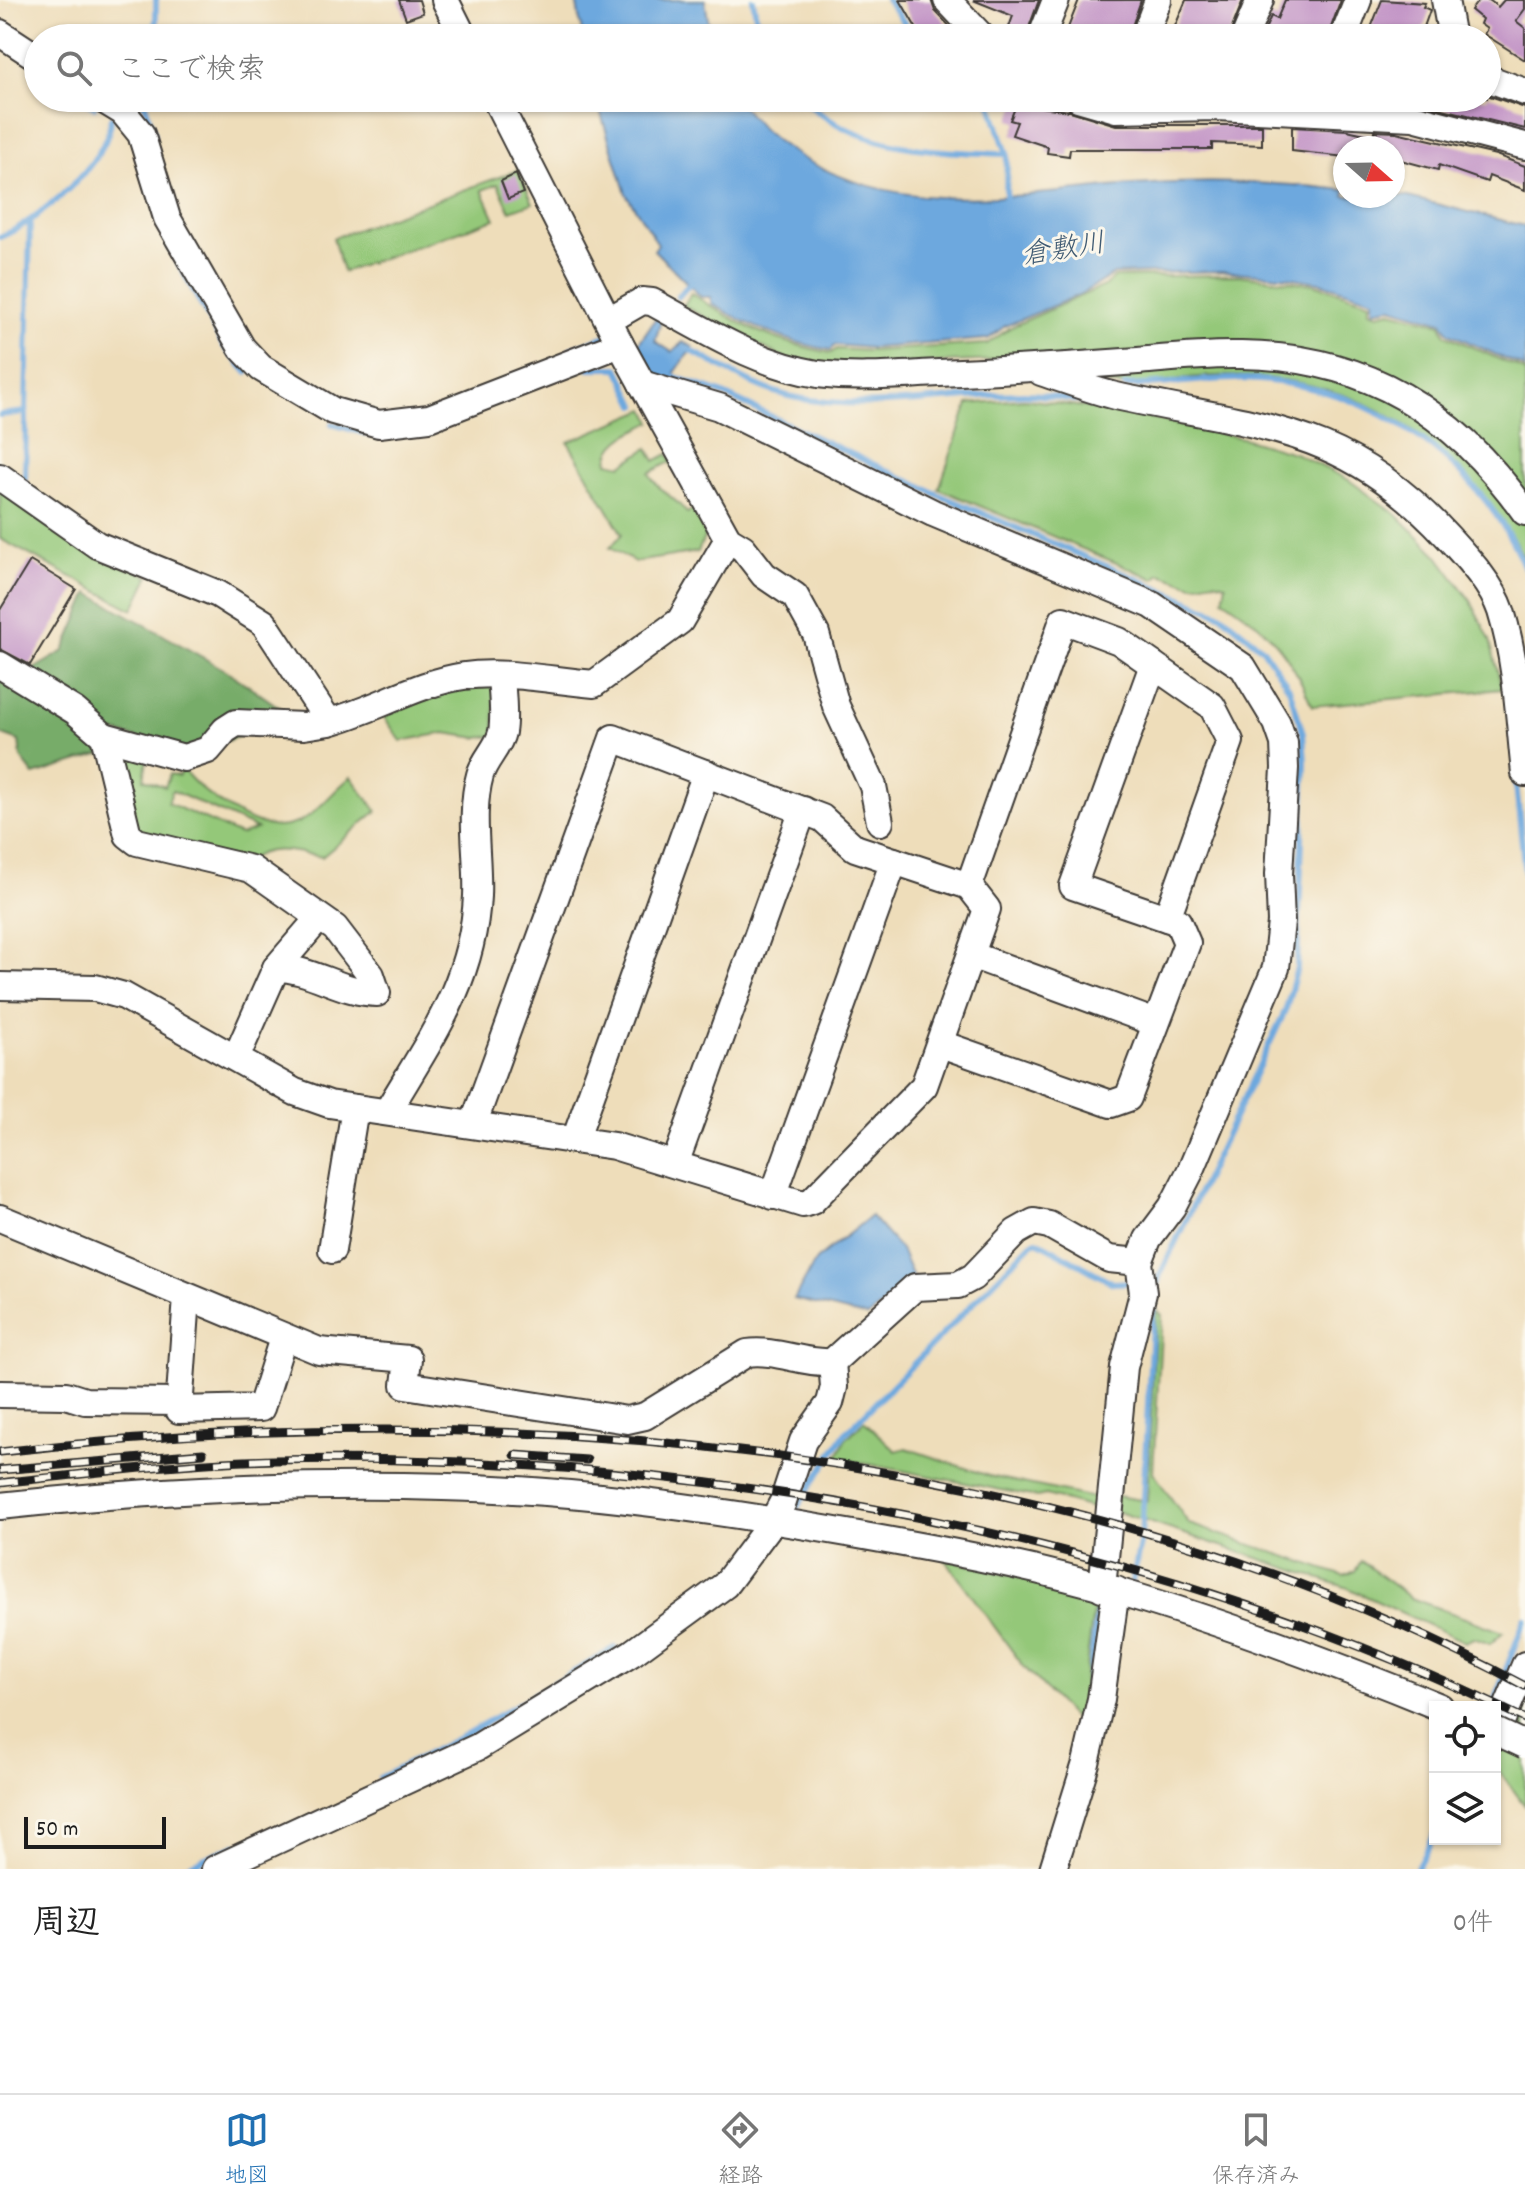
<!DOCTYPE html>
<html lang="ja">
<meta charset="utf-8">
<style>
:root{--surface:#fff;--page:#f2f2f2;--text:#222;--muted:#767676;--line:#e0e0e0;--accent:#1f6fb2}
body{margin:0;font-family:Dekko,"Klee One",sans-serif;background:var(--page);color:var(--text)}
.controls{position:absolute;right:24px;bottom:24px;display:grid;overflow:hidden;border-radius:0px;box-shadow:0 2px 6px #0004}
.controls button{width:72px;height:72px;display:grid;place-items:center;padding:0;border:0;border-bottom:2px solid var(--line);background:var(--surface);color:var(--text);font:40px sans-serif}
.compass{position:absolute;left:1333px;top:136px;width:72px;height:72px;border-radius:50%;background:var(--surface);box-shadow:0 2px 6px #0004;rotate:110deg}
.scale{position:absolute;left:24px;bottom:20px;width:142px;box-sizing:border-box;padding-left:8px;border:4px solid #1c1c1c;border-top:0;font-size:22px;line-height:28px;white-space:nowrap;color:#1c1c1c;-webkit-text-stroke:6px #fbf7ec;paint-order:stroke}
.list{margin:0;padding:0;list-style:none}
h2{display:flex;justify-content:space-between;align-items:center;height:104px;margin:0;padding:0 32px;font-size:34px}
h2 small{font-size:26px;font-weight:400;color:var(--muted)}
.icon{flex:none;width:44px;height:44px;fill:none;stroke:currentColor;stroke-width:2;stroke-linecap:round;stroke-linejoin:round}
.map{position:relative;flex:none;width:1525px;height:1869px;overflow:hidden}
.search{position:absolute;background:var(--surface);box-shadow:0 2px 6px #0004;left:24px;right:24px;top:24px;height:88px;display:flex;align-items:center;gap:20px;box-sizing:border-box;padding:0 28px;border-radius:44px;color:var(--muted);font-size:30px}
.sheet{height:224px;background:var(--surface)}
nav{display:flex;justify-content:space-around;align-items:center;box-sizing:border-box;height:112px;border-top:2px solid var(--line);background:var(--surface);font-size:22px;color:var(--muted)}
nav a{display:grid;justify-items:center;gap:4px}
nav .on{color:var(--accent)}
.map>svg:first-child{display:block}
.green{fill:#94c879;stroke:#58724a;stroke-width:2;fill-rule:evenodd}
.forest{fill:#77ac69;stroke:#4a6442;stroke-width:2}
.water{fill:#6da8de;stroke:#44627d;stroke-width:2}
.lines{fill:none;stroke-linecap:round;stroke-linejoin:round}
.stream{stroke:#6da8de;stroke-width:6}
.building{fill:#c294c6}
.minor-casing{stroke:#3c3934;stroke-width:30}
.minor{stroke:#fff;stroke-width:26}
.rail-casing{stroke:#1c1c1c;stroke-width:9}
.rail{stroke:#fbf7ec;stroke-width:6;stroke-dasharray:18;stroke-linecap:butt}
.minor-bridge-casing{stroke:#3c3934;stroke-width:30;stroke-linecap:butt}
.minor-bridge{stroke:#fff;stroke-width:26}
.labels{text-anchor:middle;stroke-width:6;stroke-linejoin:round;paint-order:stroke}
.water-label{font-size:28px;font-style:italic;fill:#405b73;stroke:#fbf7ec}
</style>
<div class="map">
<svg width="1525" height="1869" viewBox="0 0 1525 1869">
<rect width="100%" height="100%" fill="#fbf7ec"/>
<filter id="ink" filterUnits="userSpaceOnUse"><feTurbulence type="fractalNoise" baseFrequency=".0125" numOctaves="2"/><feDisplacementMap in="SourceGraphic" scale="16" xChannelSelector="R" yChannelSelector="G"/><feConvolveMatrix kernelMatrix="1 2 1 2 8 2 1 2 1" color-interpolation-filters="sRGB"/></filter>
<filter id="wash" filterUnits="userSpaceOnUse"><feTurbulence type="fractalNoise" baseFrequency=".006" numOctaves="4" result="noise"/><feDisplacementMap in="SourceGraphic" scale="32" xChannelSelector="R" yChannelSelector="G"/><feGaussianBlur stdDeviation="1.8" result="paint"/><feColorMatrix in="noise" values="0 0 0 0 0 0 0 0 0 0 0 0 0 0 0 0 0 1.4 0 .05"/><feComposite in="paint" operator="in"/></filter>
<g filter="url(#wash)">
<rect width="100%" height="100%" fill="#eeddba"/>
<g class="green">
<path d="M 518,170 L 533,203 L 510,211 L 498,184 L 482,190 L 495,219 L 343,272 L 333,238 Z"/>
<path d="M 1237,275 L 1314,284 L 1370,302 L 1370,311 L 1378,314 L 1391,311 L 1441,324 L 1446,335 L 1525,371 L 1525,499 L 1517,485 L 1320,359 L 1005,360 L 801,367 L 680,304 L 684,305 L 691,293 C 739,326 775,342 831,353 L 837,349 L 869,351 L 987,344 L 1011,327 L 1106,285 L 1114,277 Z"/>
<path d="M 1217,360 L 1351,379 L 1430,419 L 1525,522 L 1525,559 C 1456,437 1358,373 1215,376 C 1181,376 1146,388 1112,385 C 1095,383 1076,375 1060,370 Z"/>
<path d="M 1024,399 L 1129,413 L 1246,439 L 1297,454 L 1349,480 L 1397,515 L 1437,555 L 1471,601 L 1490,640 L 1502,689 L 1312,706 C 1291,655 1270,629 1223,599 L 1226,584 L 1214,581 L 1193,585 L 1160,574 L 1155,579 L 939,489 L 968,404 Z"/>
<path d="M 646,409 L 652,422 C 634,432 610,439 608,462 L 622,465 L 648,448 L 655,461 L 668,454 L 709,526 L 698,552 L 635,562 L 610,548 L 622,534 L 568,442 ZM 670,462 L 695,509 L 687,513 C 674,496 658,491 649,473 Z"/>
<path d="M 0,490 L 149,577 L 133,610 L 0,539 Z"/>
<path d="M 494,684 L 495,736 L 478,738 L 445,733 L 401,741 L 382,714 L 418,696 Z"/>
<path d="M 120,750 L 147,760 L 144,779 L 165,787 L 170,774 L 179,776 L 181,771 L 186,773 C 206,797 260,837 294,824 C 316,816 332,791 351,777 L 377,811 L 322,857 C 298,853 269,843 248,861 L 136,838 ZM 172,791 L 173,791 L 257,829 L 240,835 L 168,803 Z"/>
<path d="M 1156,1309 L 1162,1315 L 1153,1472 L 1189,1524 L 1344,1576 L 1355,1571 L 1361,1561 L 1411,1598 L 1503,1632 L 1490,1644 L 1474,1638 L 1465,1642 L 1348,1588 L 1115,1511 L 1117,1496 L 1147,1501 Z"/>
<path d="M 864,1421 L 896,1451 L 906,1448 L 989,1476 L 1104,1500 L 1102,1511 L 1046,1495 L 1037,1497 L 837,1458 L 845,1440 Z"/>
<path d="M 945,1559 L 1090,1595 L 1094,1604 L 1079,1724 L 1024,1667 Z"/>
<path d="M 1525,1684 L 1525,1806 L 1495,1765 L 1495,1753 Z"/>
</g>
<g class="forest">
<path d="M 89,593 L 227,671 L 292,716 L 195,753 L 107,730 L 27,673 L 64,651 Z"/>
<path d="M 0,680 L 25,688 L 79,722 L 102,754 L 34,775 L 21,758 L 19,741 L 0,734 Z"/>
</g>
<g class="water">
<path d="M 576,0 L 705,0 L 711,38 L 583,38 Z"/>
<path d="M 596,98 L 738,98 C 753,125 778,144 804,159 C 910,219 1017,194 1132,185 C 1202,180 1275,182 1345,190 L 1345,196 L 1404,196 L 1525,226 L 1525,368 L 1449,333 L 1442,322 L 1391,307 L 1373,310 L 1373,299 L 1318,282 L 1281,276 L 1222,271 L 1114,274 L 1081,294 L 1005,326 L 988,339 L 872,348 L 835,345 L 831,350 C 787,342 751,327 712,304 L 710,297 L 701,297 L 654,250 L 658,244 L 626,194 Z"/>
<path d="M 658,315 L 662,318 L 655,341 L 672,352 L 683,342 L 693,347 L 669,381 L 653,372 L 638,344 Z"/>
<path d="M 871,1216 L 901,1250 L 914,1279 L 868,1317 L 794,1299 L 816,1260 Z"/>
</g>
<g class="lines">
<g class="stream">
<path d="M 753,0 L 760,38"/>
<path d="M 887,0 L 916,38"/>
<path d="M 147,38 L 156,22 L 156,0"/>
<path d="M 80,98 L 94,107"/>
<path d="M 134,98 L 145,104 L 154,134"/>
<path d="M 801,98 C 859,152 932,151 1007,154 L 1006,202"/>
<path d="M 989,98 L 1007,154"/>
<path d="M 0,237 C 37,222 110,162 111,118"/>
<path d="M 169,246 L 223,345 L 247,372"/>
<path d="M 678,297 L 691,282"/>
<path d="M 571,349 L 606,336"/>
<path d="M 684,350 L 686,348 C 723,367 756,390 797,398 C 872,412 948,395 1024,394 C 1050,394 1077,401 1103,405"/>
<path d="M 589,368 L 618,368 L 636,405"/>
<path d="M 667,374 L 721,393 L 941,496 L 1222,615 L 1263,649 L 1289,688 L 1303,733 L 1305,763 L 1297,968 L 1286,1009 L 1159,1277 L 1153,1308 L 1141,1539 L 1132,1582"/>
<path d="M 1125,386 C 1170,385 1215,376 1260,380 C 1375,389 1479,460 1525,568"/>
<path d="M 0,415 L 26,412 L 30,222"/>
<path d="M 332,424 L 371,435"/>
<path d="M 398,434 L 438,428"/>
<path d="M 25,483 L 26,412"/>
<path d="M 1515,774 L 1525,874"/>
<path d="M 791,1517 L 843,1436 L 1031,1244 L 1037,1241 L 1113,1283 L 1135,1282"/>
<path d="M 740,1580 L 746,1580 L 768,1549"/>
<path d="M 1492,1707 L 1525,1619"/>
<path d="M 1085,1712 L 1098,1606"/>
<path d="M 380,1778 L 461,1737 L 615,1648"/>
<path d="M 180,1869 L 236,1845"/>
<path d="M 1416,1869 L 1435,1834"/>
</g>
</g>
<g id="blocks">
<g class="building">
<path d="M 399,0 L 419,0 L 423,13 L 406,19 Z"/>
<path d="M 900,0 L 931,0 L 935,11 L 961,38 L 922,38 Z"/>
<path d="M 973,0 L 1039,0 L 1025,38 L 1005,38 L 1013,16 Z"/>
<path d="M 1079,0 L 1141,0 L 1128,38 L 1064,38 Z"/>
<path d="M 1186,0 L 1243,0 L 1228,38 L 1170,38 Z"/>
<path d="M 1285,0 L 1341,0 L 1327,38 L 1266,38 L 1263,34 L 1271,16 L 1277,19 Z"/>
<path d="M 1382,0 L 1425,3 L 1423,7 L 1430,10 L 1420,38 L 1367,38 Z"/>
<path d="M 1479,0 L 1489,0 L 1498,7 L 1504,0 L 1525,0 L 1525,9 L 1516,21 L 1525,28 L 1525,60 L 1484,34 L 1487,29 L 1480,24 L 1482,19 L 1471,10 Z"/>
<path d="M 1487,95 L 1525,108 L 1525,129 L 1410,101 L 1411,98 L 1487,98 Z"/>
<path d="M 1019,98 L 1042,102 L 1040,107 L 1070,111 L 1116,125 L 1262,125 L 1262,145 L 1212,143 L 1212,149 L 1070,149 L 1069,156 L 1047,153 L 1048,147 L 1012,135 L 1017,122 L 1010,120 Z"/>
<path d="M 1292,127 L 1347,130 L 1374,136 L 1375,131 L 1396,132 L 1496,155 L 1525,166 L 1525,190 L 1489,176 L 1487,182 L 1439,165 L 1438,170 L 1393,158 L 1393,148 L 1345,148 L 1345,157 L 1292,151 Z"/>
<path d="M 516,174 L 523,193 L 508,199 L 501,181 Z"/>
<path d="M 30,561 L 76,589 L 30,665 L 0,649 L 0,610 Z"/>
</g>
</g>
</g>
<g filter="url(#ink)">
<use href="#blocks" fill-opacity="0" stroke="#3c3934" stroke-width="2"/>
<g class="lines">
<defs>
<g id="minor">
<path d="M 445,0 L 464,38"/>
<path d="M 947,0 L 983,38"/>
<path d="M 1445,0 L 1452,38"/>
<path d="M 0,33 L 38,58"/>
<path d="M 1041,38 L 1056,0"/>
<path d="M 1144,38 L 1158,0"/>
<path d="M 1244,38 L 1260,0"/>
<path d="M 1343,38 L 1358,0"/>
<path d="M 1487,78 L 1525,92"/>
<path d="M 100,98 L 123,112 L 141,134 L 167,218 L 242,348 L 261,368 L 333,411 L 379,424 L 429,418 L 620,344"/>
<path d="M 495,98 L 620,344 L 728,539 L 743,548 L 764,575 L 795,596 L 816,634 L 836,706 L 873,786 L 880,822"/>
<path d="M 1078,98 L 1116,109 L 1217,107 L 1413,117 L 1525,146"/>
<path d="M 609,320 L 642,301 L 652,302 C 704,330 758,365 818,374 C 858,379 899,375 939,373 C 1005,370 1072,366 1138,361 C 1172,358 1207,354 1241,355 C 1366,356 1454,412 1525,512"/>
<path d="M 1041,372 C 1066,380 1091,390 1116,396 C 1255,427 1344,423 1448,537 C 1467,558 1492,584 1501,611 C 1517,663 1519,719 1525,773"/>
<path d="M 642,384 L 719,407 L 933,513 L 1152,605 L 1243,667 L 1277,723 L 1284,743 L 1285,768 L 1279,874 L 1281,922 L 1276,968 L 1191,1170 L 1172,1207 L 1148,1239 L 1139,1262 L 1143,1293 L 1124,1367 L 1102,1588"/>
<path d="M 0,477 L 97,545 L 218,594 L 264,623 L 329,722 C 375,710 417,683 464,676 C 505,670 553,681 594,684 L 680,621 L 728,539"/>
<path d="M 0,665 L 75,711 L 104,736 L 128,835 L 137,842 L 251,869 L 335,928 L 371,975 L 377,993 C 341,993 312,968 276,968"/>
<path d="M 104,736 L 184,758 L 208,750 L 225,730 L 236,723 L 304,726 L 329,722"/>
<path d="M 969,886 L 1063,620 L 1119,641 L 1212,706 L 1230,741 L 1167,918"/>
<path d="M 971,955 L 1156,1023"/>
<path d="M 0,986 L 95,988 L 124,996 L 295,1092 L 329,1104 L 614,1146 L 803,1204 L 812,1201 L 924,1086 L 987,909 L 969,886 L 855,848 L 822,818 L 613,738 L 473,1125"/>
<path d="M 941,1044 L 1111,1104 L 1128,1098 L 1187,943 L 1178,922 L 1073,886 L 1153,665"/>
<path d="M 236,1058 L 276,968 L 319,918"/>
<path d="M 387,1112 C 429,1041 473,982 477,896 C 479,857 469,814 480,775 C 484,760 499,747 502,732 C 505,715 502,694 501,677"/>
<path d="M 575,1140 L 706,773"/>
<path d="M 675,1164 L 803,810"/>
<path d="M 773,1196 L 894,861"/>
<path d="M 0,1218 L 319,1351 L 408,1359 L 405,1385 L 627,1420 L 645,1416 L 747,1353 C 776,1349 803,1364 832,1362 L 915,1287 L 958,1285 L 973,1277 L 1016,1232 L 1034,1222 L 1049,1225 L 1109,1259 L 1139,1262"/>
<path d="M 332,1250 L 355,1108"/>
<path d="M 187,1297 L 179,1410 L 261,1408 L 283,1338"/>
<path d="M 0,1394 L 66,1395 L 85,1401 L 179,1402"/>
<path d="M 0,1506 C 181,1487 364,1479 546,1492 C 649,1500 751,1516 853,1534 C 943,1550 1033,1566 1120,1592 C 1229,1624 1335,1664 1440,1707"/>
<path d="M 1495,1736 L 1525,1665"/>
<path d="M 215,1869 L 478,1747 L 632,1653 L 725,1585 L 773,1521 L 783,1502 L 803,1441 L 830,1403 L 834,1387 L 832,1362"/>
<path d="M 1053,1869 L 1086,1763 L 1101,1699 L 1116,1590"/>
</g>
</defs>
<use href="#minor" class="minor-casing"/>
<use href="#minor" class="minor"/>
<defs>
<g id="rail">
<path d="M 0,1452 C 506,1394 1070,1443 1525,1686"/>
<path d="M 515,1455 L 587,1460"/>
<path d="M 0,1470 L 203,1453"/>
<path d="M 0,1483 C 91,1473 183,1462 274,1460 C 695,1451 1145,1534 1525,1719"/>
</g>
</defs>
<use href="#rail" class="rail-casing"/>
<use href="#rail" class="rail"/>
<defs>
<path id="minor-bridge" d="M 1495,1731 L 1525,1745"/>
</defs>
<use href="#minor-bridge" class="minor-bridge-casing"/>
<use href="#minor-bridge" class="minor-bridge"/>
</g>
</g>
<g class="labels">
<g class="water-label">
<text transform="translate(1063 247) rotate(-9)" y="10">倉敷川</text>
</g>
</g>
</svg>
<div class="controls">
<button><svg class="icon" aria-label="locate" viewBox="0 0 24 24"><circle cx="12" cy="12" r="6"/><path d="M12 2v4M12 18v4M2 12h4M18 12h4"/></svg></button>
<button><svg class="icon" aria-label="layers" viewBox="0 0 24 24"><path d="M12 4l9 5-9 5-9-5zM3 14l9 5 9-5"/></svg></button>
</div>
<svg class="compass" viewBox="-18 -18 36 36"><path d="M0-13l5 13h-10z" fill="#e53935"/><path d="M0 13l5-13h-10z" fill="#767676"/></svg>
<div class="scale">50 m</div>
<div class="search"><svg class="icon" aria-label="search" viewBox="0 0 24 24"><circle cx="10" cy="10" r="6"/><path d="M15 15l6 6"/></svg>ここで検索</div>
</div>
<section class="sheet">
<h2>周辺<small>0件</small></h2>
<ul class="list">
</ul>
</section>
<nav>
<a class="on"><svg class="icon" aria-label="map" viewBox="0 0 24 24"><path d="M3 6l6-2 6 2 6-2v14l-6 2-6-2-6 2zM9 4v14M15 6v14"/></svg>地図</a>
<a><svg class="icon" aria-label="directions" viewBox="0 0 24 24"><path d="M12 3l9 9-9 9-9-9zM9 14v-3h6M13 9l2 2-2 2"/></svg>経路</a>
<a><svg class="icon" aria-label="saved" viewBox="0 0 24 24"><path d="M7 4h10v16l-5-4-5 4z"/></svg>保存済み</a>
</nav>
